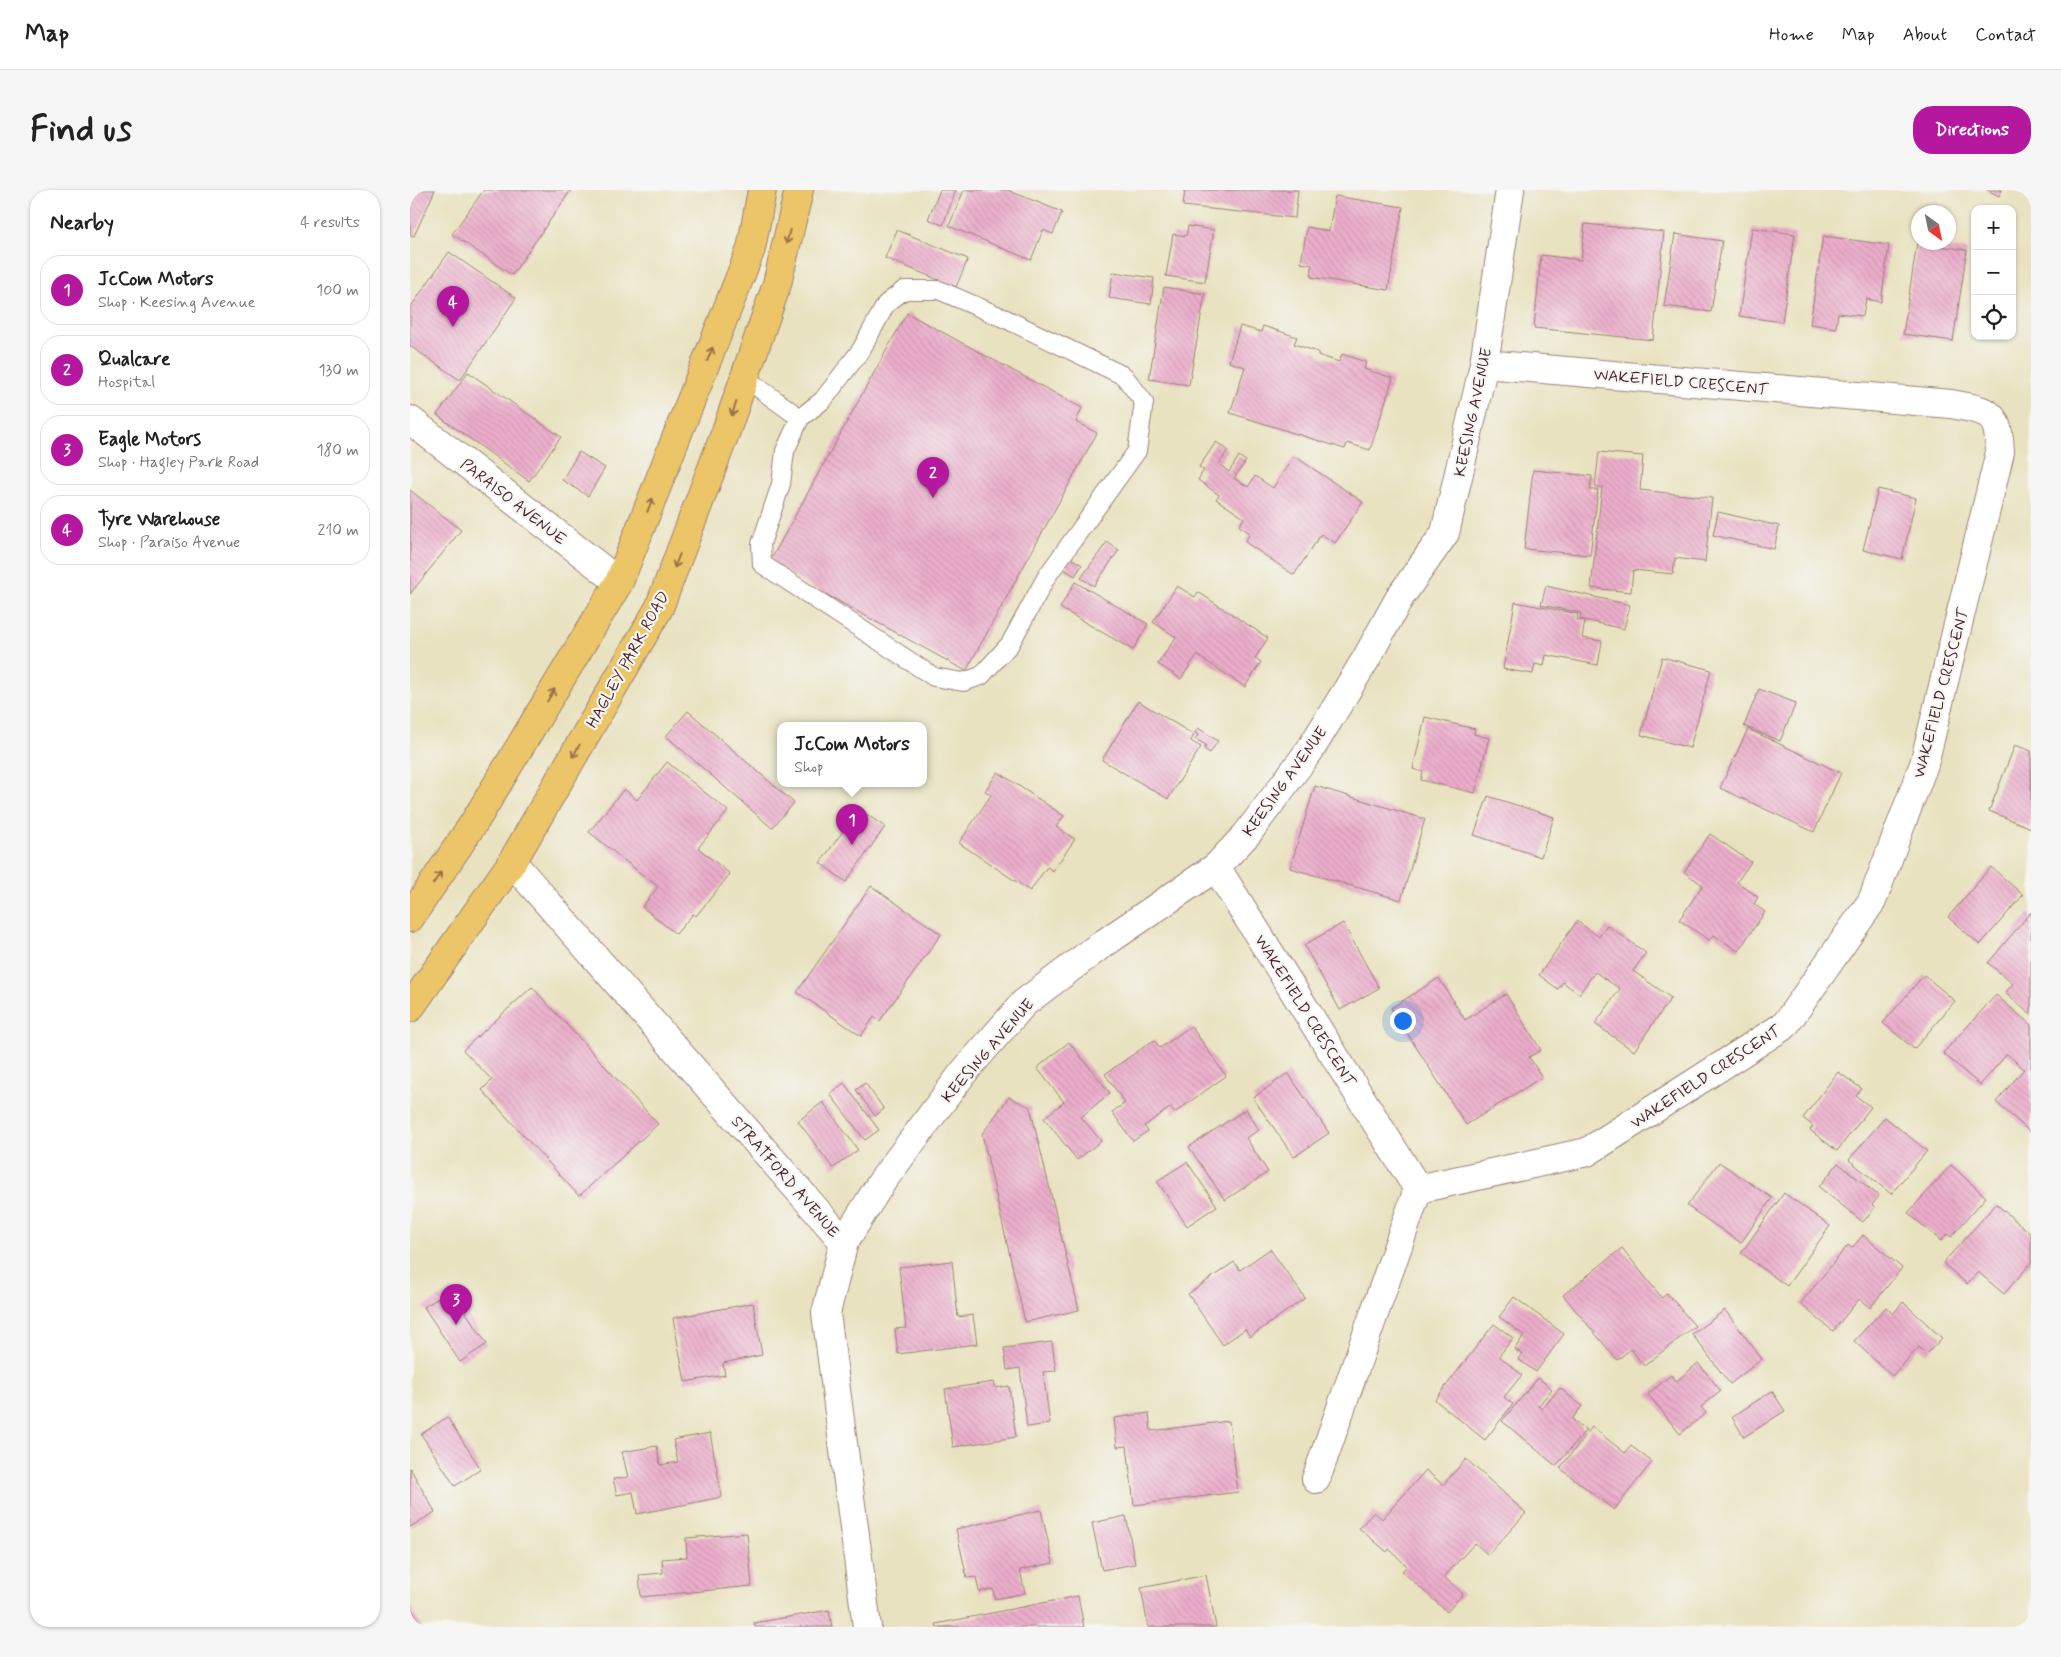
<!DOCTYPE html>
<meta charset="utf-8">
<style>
:root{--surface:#fff;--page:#f6f6f6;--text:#222;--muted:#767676;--line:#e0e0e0;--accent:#b5179e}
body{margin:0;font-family:Mynerve,sans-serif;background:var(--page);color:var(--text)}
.controls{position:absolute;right:15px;top:15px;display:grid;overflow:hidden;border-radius:10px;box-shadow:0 1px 4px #0004}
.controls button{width:45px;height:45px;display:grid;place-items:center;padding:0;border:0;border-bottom:1px solid var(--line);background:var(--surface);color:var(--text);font:25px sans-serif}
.compass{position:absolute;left:1501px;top:15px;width:45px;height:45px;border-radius:50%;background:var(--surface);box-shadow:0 1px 4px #0004;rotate:147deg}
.you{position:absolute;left:992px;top:830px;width:18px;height:18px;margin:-12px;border:4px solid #fff;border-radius:50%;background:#1a73e8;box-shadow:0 0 0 8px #1a73e833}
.badge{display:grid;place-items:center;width:32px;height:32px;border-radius:50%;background:var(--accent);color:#fff;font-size:16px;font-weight:700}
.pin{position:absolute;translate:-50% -41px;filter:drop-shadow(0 1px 2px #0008)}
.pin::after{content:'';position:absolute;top:26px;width:18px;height:15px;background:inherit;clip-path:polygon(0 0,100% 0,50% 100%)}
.popup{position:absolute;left:367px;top:532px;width:150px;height:65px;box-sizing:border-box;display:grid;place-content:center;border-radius:10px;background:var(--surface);filter:drop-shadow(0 1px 4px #0005);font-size:16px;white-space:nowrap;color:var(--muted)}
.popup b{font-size:19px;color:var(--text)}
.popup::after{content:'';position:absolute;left:50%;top:100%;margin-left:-10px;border:10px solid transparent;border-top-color:var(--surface)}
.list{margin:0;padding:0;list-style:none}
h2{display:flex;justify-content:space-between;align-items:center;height:65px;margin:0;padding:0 20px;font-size:21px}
h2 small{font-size:16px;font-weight:400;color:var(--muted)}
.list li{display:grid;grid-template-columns:32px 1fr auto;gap:15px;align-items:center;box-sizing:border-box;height:70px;margin:0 10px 10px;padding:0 10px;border:1px solid var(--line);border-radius:20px}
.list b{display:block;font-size:19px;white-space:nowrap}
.list p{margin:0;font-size:16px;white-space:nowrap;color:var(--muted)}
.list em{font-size:16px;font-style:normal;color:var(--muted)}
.icon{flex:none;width:28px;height:28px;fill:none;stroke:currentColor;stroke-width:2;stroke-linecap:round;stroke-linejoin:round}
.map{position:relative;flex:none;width:1621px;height:1437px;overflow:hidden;border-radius:20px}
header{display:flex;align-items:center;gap:30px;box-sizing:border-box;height:70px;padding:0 25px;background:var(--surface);border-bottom:1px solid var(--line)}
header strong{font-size:24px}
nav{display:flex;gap:28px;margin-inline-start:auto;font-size:18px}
.intro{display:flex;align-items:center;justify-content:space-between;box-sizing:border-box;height:120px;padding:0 30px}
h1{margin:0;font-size:35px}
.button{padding:12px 22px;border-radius:20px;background:var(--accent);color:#fff;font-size:18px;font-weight:700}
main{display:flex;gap:30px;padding:0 30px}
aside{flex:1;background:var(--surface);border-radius:20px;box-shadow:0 1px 4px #0004}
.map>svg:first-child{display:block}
.building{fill:url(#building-back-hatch)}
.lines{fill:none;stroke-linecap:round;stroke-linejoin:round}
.lane-casing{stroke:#9a8076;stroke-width:20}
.street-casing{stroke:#9a8076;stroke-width:30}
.primary-casing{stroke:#9a8076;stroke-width:30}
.lane{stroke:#fff;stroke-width:18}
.street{stroke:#fff;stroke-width:28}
.primary{stroke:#ecc569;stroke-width:28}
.oneway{stroke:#9b724a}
.labels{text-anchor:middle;stroke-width:4.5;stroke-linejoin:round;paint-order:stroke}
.street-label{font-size:16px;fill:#4a1f2b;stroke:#f6f6f2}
</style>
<header>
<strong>Map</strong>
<nav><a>Home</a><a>Map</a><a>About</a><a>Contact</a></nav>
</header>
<div class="intro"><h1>Find us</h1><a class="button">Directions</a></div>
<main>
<aside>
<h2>Nearby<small>4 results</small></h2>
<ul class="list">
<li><span class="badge">1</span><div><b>JcCom Motors</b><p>Shop · Keesing Avenue</p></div><em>100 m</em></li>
<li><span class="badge">2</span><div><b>Qualcare</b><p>Hospital</p></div><em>130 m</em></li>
<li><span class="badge">3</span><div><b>Eagle Motors</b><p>Shop · Hagley Park Road</p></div><em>180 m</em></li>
<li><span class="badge">4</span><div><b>Tyre Warehouse</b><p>Shop · Paraiso Avenue</p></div><em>210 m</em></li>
</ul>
</aside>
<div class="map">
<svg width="1621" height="1437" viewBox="0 0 1621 1437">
<defs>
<pattern id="building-back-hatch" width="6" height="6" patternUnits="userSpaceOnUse" patternTransform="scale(1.25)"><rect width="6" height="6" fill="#ebadca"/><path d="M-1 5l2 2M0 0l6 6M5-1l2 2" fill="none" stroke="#cb94ae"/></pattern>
</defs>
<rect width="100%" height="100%" fill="#f6f6f2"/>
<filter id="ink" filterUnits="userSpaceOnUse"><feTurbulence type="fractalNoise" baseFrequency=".02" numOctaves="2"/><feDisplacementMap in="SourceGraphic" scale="10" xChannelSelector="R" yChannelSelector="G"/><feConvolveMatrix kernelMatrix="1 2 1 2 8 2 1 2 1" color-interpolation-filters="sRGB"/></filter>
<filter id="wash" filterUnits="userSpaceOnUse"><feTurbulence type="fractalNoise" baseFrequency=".0096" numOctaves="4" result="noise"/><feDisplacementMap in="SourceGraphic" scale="20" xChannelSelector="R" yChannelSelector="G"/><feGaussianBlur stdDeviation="1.12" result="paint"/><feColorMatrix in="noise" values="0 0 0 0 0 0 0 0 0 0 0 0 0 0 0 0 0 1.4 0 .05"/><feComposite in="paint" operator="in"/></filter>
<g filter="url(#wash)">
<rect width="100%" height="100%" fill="#e9e2c0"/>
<g id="blocks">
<g class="building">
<path d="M 0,0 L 25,0 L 4,46 L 0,45 Z"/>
<path d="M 74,0 L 161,0 L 102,85 L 42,44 Z"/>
<path d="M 530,0 L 546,0 L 533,35 L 518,29 Z"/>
<path d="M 554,0 L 597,0 L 652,22 L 643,44 L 633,40 L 621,70 L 539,36 Z"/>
<path d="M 775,0 L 888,0 L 885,28 L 773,16 Z"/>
<path d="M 1577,0 L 1592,0 L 1589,6 Z"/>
<path d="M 925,6 L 993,17 L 978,100 L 901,87 L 902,75 L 891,73 L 897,37 L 919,41 Z"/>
<path d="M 1175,34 L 1254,42 L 1243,150 L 1124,138 L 1131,65 L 1171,70 Z"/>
<path d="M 778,36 L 804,40 L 795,92 L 756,86 L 763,44 L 776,46 Z"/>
<path d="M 1342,38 L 1385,44 L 1372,132 L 1329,126 Z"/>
<path d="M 487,40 L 558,69 L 546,97 L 475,68 Z"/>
<path d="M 1265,44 L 1312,51 L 1301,122 L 1254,116 Z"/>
<path d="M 1413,46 L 1479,55 L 1471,112 L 1456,109 L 1453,126 L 1428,123 L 1426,138 L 1400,134 Z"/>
<path d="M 1507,53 L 1557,60 L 1543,151 L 1493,144 Z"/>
<path d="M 39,62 L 106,108 L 50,190 L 0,156 L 0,118 Z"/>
<path d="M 703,82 L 744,88 L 741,114 L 699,108 Z"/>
<path d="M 754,97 L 795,104 L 779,195 L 739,189 Z"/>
<path d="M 497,123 L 672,218 L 666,232 L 687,243 L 556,481 L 359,373 Z"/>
<path d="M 830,136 L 851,142 L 853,136 L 887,147 L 884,154 L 908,162 L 908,165 L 929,172 L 932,164 L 956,172 L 954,179 L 983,188 L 960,260 L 937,253 L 935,259 L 820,223 L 835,177 L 819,172 Z"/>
<path d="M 58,182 L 151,247 L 119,291 L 27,225 Z"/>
<path d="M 806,252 L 818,260 L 809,274 L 819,282 L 829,266 L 836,271 L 824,288 L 838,297 L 845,286 L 863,298 L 884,266 L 953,312 L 925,353 L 911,344 L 884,385 L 835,352 L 840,343 L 829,336 L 834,328 L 806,309 L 809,305 L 788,290 L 794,280 L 789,277 Z"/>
<path d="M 169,262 L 195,278 L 178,306 L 152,290 Z"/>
<path d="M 1189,262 L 1233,266 L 1230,300 L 1302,308 L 1295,372 L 1265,368 L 1263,384 L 1223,380 L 1221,402 L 1181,398 L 1192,297 L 1185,297 Z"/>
<path d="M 1123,280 L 1182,286 L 1180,300 L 1188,300 L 1180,365 L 1114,359 Z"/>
<path d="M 1468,299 L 1506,308 L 1492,369 L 1453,360 Z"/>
<path d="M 0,300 L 51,340 L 0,404 Z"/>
<path d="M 1308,322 L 1369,336 L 1364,359 L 1303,345 Z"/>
<path d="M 697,352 L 709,360 L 684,396 L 671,388 Z"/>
<path d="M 661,368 L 672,375 L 665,386 L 654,379 Z"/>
<path d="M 665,392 L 738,434 L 723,460 L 650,418 Z"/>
<path d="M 767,396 L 785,407 L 788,402 L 858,448 L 845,468 L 851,472 L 835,497 L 787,465 L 771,489 L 748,474 L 766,447 L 743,432 Z"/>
<path d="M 1136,396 L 1220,415 L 1214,439 L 1170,429 L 1171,423 L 1131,415 Z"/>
<path d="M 1105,412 L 1168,424 L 1167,430 L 1175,431 L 1172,448 L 1192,451 L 1188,475 L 1136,465 L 1134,476 L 1125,474 L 1123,484 L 1093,479 Z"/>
<path d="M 1252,467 L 1301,480 L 1280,558 L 1231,545 Z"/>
<path d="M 1349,499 L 1386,513 L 1370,551 L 1334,536 Z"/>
<path d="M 728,511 L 784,545 L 781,551 L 791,557 L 758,609 L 692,570 Z"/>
<path d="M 278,521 L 384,613 L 362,638 L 256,546 Z"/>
<path d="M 1015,527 L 1065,539 L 1064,544 L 1079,548 L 1065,603 L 1011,590 L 1013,582 L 1003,579 Z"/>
<path d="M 788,538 L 808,551 L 800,563 L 794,559 L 796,555 L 785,549 L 788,545 L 785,543 Z"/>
<path d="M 1338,539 L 1431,583 L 1404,642 L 1310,598 Z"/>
<path d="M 1605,555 L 1621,561 L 1621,638 L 1579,621 Z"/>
<path d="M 257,572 L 318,621 L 288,658 L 320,684 L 286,726 L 283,724 L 266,744 L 232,717 L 248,697 L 179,642 L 214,599 L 227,610 Z"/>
<path d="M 588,582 L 654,626 L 646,637 L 665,649 L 643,681 L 637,677 L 620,701 L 549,653 L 581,605 L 575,601 Z"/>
<path d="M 905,596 L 1015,629 L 991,710 L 880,678 Z"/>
<path d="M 1078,606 L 1144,627 L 1131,667 L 1064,645 Z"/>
<path d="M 449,619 L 475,637 L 436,692 L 410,673 Z"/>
<path d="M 1300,644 L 1341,672 L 1327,692 L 1348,707 L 1344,714 L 1355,722 L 1328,761 L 1304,745 L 1299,750 L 1269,730 L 1293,695 L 1274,682 Z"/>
<path d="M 1581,677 L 1613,705 L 1570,755 L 1538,727 Z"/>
<path d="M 461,696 L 531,744 L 470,831 L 464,827 L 451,846 L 387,802 Z"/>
<path d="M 1621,722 L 1621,825 L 1595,803 L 1603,794 L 1578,773 Z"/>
<path d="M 1167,731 L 1189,747 L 1197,735 L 1236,763 L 1223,781 L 1261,808 L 1224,861 L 1185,834 L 1210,799 L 1185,782 L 1169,804 L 1153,792 L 1148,799 L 1129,785 Z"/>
<path d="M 933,733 L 969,798 L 930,820 L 894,755 Z"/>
<path d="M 1514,785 L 1545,811 L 1504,859 L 1473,833 Z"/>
<path d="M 1029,788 L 1055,830 L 1096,804 L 1131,860 L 1119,867 L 1132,887 L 1056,935 L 981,818 Z"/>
<path d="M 122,797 L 248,934 L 169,1006 L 72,900 L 82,890 L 53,860 Z"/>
<path d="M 1586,805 L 1621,835 L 1621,943 L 1586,912 L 1614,879 L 1597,864 L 1570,895 L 1533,863 Z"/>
<path d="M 781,836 L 816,886 L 764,923 L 761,917 L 734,936 L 738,941 L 723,951 L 702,922 L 715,913 L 695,884 L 744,850 L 750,858 Z"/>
<path d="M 659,852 L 700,903 L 671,927 L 691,951 L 667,970 L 634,928 L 654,912 L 627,878 Z"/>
<path d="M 1428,882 L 1452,899 L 1446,906 L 1461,917 L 1427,961 L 1400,940 L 1403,936 L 1393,928 Z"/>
<path d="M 878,883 L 919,943 L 884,967 L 843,908 Z"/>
<path d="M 434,893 L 469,940 L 455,950 L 420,904 Z"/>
<path d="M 455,893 L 474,919 L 465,926 L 446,900 Z"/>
<path d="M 599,907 L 620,917 L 669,1120 L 615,1132 L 572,944 Z"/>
<path d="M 413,912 L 448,960 L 423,978 L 388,931 Z"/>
<path d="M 836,919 L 849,940 L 836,948 L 858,982 L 815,1010 L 779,957 Z"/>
<path d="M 1475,927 L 1517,961 L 1481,1004 L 1439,970 Z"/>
<path d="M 777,972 L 807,1016 L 777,1036 L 747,991 Z"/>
<path d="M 1309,972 L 1362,1008 L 1331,1053 L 1277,1016 Z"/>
<path d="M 1428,973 L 1469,1006 L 1462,1015 L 1465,1017 L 1453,1032 L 1409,997 Z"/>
<path d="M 1541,975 L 1576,1007 L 1541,1047 L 1537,1044 L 1531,1051 L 1498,1023 Z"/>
<path d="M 1374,1003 L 1420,1036 L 1377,1096 L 1331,1063 Z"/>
<path d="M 1586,1014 L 1621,1044 L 1621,1073 L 1594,1104 L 1568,1082 L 1557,1094 L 1533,1073 Z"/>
<path d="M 1453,1045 L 1492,1078 L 1460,1118 L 1449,1109 L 1423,1141 L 1390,1114 L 1438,1055 L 1442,1058 Z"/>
<path d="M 1212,1058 L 1252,1108 L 1257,1103 L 1285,1136 L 1234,1176 L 1221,1159 L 1207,1170 L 1153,1105 Z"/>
<path d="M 860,1059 L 895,1108 L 840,1147 L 835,1139 L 813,1155 L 778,1104 L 824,1072 L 830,1080 Z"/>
<path d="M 542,1071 L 548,1127 L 563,1125 L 567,1154 L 488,1164 L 485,1139 L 496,1138 L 489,1077 Z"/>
<path d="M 41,1100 L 77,1154 L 50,1172 L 14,1117 Z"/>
<path d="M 1104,1107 L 1154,1144 L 1126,1182 L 1108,1169 L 1112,1164 L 1105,1159 L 1114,1145 L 1089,1127 Z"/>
<path d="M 1493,1112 L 1532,1148 L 1517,1164 L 1509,1157 L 1482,1186 L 1444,1151 L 1476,1117 L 1483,1124 Z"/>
<path d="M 343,1113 L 352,1165 L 313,1173 L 315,1185 L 275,1192 L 263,1128 Z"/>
<path d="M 1315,1120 L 1352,1169 L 1320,1194 L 1282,1144 Z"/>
<path d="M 1084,1134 L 1103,1148 L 1089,1166 L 1112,1185 L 1094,1207 L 1103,1214 L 1075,1250 L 1025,1210 Z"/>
<path d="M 642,1152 L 646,1181 L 633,1182 L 640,1234 L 617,1237 L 610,1178 L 597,1180 L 594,1158 Z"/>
<path d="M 1288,1173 L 1311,1201 L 1291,1217 L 1296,1223 L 1270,1244 L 1238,1204 L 1261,1185 L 1267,1191 Z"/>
<path d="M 1128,1188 L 1142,1199 L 1128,1216 L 1132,1219 L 1150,1198 L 1172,1216 L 1162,1229 L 1176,1240 L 1146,1276 L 1092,1231 Z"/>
<path d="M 584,1192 L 586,1198 L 599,1196 L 606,1247 L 543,1257 L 535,1199 Z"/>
<path d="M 1362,1201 L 1375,1221 L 1334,1247 L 1322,1227 Z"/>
<path d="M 739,1223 L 741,1241 L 819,1231 L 828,1302 L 724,1315 L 717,1256 L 707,1257 L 704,1228 Z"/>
<path d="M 37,1227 L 71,1279 L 45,1296 L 11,1244 Z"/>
<path d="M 1182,1237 L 1215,1263 L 1221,1256 L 1242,1272 L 1204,1320 L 1150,1278 Z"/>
<path d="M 300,1243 L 312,1307 L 227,1324 L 223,1302 L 207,1305 L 203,1289 L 218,1287 L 212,1262 L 247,1256 L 250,1275 L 268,1272 L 263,1250 Z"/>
<path d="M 1056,1269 L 1116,1323 L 1078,1365 L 1065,1353 L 1034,1387 L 1053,1404 L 1037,1422 L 992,1381 L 997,1376 L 979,1359 L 977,1362 L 949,1338 L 964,1322 L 972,1329 L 1016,1280 L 1033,1295 Z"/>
<path d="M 0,1278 L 25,1322 L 0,1337 Z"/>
<path d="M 631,1320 L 643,1373 L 610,1380 L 615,1403 L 585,1409 L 583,1399 L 569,1402 L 566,1387 L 557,1388 L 546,1339 Z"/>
<path d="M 716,1326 L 725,1374 L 692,1380 L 682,1333 Z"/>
<path d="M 337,1343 L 342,1396 L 231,1407 L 229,1385 L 253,1383 L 252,1369 L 277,1367 L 276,1348 Z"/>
<path d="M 796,1385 L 806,1437 L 738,1437 L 731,1398 Z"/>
<path d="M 668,1406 L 674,1437 L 527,1437 L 526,1434 Z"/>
<path d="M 0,1416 L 12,1437 L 0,1437 Z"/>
<path d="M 419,1420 L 422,1437 L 345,1437 L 344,1433 Z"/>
</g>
</g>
</g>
<g filter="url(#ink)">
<use href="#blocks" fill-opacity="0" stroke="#9a8076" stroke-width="1"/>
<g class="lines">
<defs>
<path id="lane" d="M 335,188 L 390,228 L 413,210 L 451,160 L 476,114 L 494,100 L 529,100 L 598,130 L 714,186 L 734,212 L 727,261 L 637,386 L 600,454 L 571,486 L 553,492 L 524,487 L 352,374 L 351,354 L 371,294 L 375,261 L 390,228"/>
<g id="street">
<path d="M 0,230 L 209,392"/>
<path d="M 102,672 L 434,1052"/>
<path d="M 806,677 L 1008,999 L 1177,962 L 1375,835 L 1462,711 L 1514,574 L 1590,262 C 1588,220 1579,221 1541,214 L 1074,174"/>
<path d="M 906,1289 L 1008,999"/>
<path d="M 457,1437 L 416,1123 L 434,1052 L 473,990 L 553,883 L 614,813 L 687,758 L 806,677 L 837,644 L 900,560 L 956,469 L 990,407 L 1035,343 L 1074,174 L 1100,0"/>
</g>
<g id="primary">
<path d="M 0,728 L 65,631 L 209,392 L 341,59 L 352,0"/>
<path d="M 0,818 L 102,672 L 249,418 L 316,241 L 367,94 L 389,0"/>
</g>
</defs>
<use href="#lane" class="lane-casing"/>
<use href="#street" class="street-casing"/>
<use href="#primary" class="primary-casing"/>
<use href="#lane" class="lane"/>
<use href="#street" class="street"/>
<use href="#primary" class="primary"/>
</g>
<defs><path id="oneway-shaft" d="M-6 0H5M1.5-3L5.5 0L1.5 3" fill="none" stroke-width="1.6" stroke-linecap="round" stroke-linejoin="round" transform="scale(1.25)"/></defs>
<g class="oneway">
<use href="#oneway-shaft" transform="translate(378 47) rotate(103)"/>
<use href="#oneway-shaft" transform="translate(300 164) rotate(-69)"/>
<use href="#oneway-shaft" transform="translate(324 219) rotate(109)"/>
<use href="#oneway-shaft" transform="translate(240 315) rotate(-68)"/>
<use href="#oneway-shaft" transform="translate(267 371) rotate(111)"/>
<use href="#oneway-shaft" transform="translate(141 505) rotate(-59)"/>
<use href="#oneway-shaft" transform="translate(166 561) rotate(120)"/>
<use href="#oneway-shaft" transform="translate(27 688) rotate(-56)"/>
</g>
</g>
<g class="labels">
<g class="street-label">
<text transform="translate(1271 191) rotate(5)" y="6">WAKEFIELD CRESCENT</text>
<text transform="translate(1062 222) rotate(-78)" y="6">KEESING AVENUE</text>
<text transform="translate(104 311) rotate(38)" y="6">PARAISO AVENUE</text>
<text transform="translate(217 469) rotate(-61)" y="6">HAGLEY PARK ROAD</text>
<text transform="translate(1530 503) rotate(-75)" y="6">WAKEFIELD CRESCENT</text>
<text transform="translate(874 591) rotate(-54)" y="6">KEESING AVENUE</text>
<text transform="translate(896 820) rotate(58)" y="6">WAKEFIELD CRESCENT</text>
<text transform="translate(577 860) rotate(-49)" y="6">KEESING AVENUE</text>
<text transform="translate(1295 886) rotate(-33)" y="6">WAKEFIELD CRESCENT</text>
<text transform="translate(376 986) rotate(49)" y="6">STRATFORD AVENUE</text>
</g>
</g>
</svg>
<div class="controls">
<button>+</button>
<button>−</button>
<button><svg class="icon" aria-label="locate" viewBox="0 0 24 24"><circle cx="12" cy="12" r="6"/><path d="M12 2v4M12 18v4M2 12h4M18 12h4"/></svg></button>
</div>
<svg class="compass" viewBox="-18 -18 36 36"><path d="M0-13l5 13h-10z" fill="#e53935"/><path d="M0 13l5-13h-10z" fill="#767676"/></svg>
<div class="you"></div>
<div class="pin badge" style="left:442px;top:655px">1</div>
<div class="popup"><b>JcCom Motors</b>Shop</div>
<div class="pin badge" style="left:523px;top:308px">2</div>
<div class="pin badge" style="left:46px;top:1135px">3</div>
<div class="pin badge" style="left:43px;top:137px">4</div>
</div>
</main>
